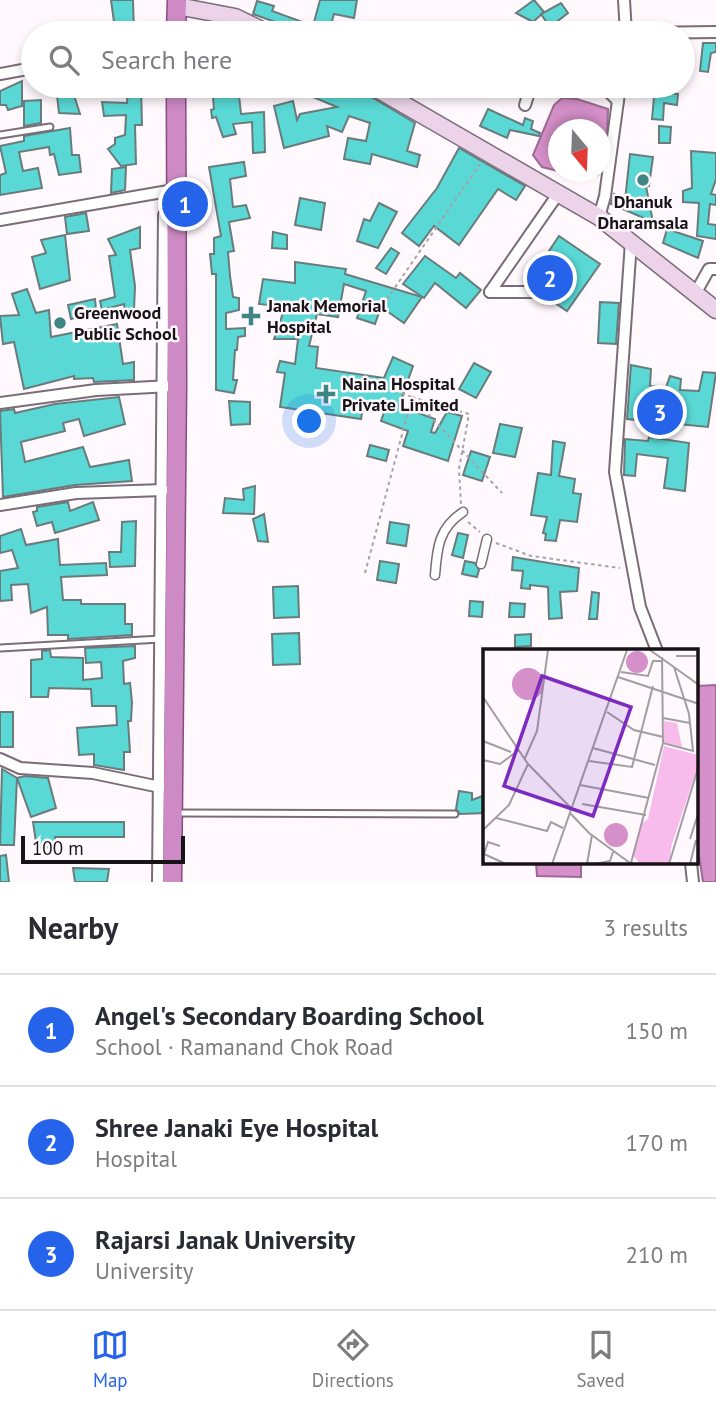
<!DOCTYPE html>
<meta charset="utf-8">
<style>
:root{--surface:#fff;--page:#f7f7f7;--text:#2b2b33;--muted:#7c7c81;--line:#e1e1e2;--accent:#2563eb}
body{margin:0;font-family:"PT Sans",sans-serif;background:var(--page);color:var(--text)}
.compass{position:absolute;left:548px;top:119px;width:63px;height:63px;border-radius:50%;background:var(--surface);box-shadow:0 4px 10px #0003;rotate:161deg}
.scale{position:absolute;left:21px;bottom:18px;width:164px;box-sizing:border-box;padding-left:7px;border:4px solid #181317;border-top:0;font-size:19px;line-height:24px;white-space:nowrap;color:#181317;-webkit-text-stroke:5px #fff8fd;paint-order:stroke}
.you{position:absolute;left:310px;top:422px;width:24px;height:24px;margin:-18px;border:5px solid #fff;border-radius:50%;background:#1a73e8;box-shadow:0 0 0 10px #1a73e833}
.badge{display:grid;place-items:center;width:46px;height:46px;border-radius:50%;background:var(--accent);color:#fff;font-size:23px;font-weight:700}
.pin{position:absolute;translate:-50% -50%;border:4px solid #fff;box-shadow:0 2px 7px #0006}
.list{margin:0;padding:0;list-style:none}
h2{display:flex;justify-content:space-between;align-items:center;height:91px;margin:0;padding:0 28px;font-size:30px}
h2 small{font-size:23px;font-weight:400;color:var(--muted)}
.list li{display:grid;grid-template-columns:46px 1fr auto;gap:21px;align-items:center;box-sizing:border-box;height:112px;padding:0 28px;border-top:2px solid var(--line)}
.list b{display:block;font-size:26px;white-space:nowrap}
.list p{margin:0;font-size:23px;white-space:nowrap;color:var(--muted)}
.list em{font-size:23px;font-style:normal;color:var(--muted)}
.icon{flex:none;width:38px;height:38px;fill:none;stroke:currentColor;stroke-width:2;stroke-linecap:round;stroke-linejoin:round}
.map{position:relative;flex:none;width:716px;height:882px;overflow:hidden}
.search{position:absolute;background:var(--surface);box-shadow:0 4px 10px #0003;left:21px;right:21px;top:21px;height:77px;display:flex;align-items:center;gap:18px;box-sizing:border-box;padding:0 24px;border-radius:38px;color:var(--muted);font-size:26px}
.sheet{height:427px;background:var(--surface)}
nav{display:flex;justify-content:space-around;align-items:center;box-sizing:border-box;height:98px;border-top:2px solid var(--line);background:var(--surface);font-size:19px;color:var(--muted)}
nav a{display:grid;justify-items:center;gap:4px}
nav .on{color:var(--accent)}
.map>svg:first-child{display:block}
.water{fill:#d590c9;stroke:#9c6a94;stroke-width:2}
.building{fill:#59d8d5;stroke:#697c7b;stroke-width:2}
.lines{fill:none;stroke-linecap:round;stroke-linejoin:round}
.service-casing{stroke:#7a6d78;stroke-width:9}
.pedestrian-casing{stroke:#7a6d78;stroke-width:11}
.minor-casing{stroke:#7a6d78;stroke-width:14}
.secondary-casing{stroke:#7a6d78;stroke-width:19}
.trunk-casing{stroke:#864e7e;stroke-width:21}
.path{stroke:#a8a2a6;stroke-width:2;stroke-dasharray:3.5 3.5;stroke-linecap:butt}
.service{stroke:#fff;stroke-width:5}
.pedestrian{stroke:#fff;stroke-width:8}
.minor{stroke:#fff;stroke-width:10}
.secondary{stroke:#ecd3e9;stroke-width:16}
.trunk{stroke:#ce8ac4;stroke-width:18}
.poi-dot{fill:#3e8684;stroke:#fff8fd;stroke-width:2.5}
.labels{text-anchor:middle;stroke-width:5;stroke-linejoin:round;paint-order:stroke}
.poi-label{font-size:18px;font-weight:bold;fill:#181317;stroke:#fff8fd;text-anchor:start}
.inset-road{fill:none;stroke:#a39ca1;stroke-width:2}
.view{fill:#7b2cbf;fill-opacity:0.15;stroke:#7b2cbf;stroke-width:3.5}
.inset-edge{fill:none;stroke:#181317;stroke-width:3.5}
</style>
<div class="map">
<svg width="716" height="882" viewBox="0 0 716 882">
<rect width="100%" height="100%" fill="#fff8fd"/>
<g class="water">
<path d="M 562,98 L 577,99 L 608,109 L 606,165 L 598,175 L 589,177 L 560,172 L 600,172 L 600,130 L 558,130 L 558,171 L 542,167 L 533,155 L 554,105 Z"/>
<path d="M 716,685 L 716,882 L 703,882 L 697,842 L 697,686 Z"/>
<path d="M 536,863 L 581,863 L 581,877 L 537,876 Z"/>
</g>
<g class="building">
<path d="M 111,0 L 133,0 L 134,33 L 80,33 L 79,30 L 114,22 Z"/>
<path d="M 320,0 L 357,0 L 354,18 L 334,14 L 329,33 L 291,33 L 279,29 L 281,24 L 253,14 L 257,1 L 274,6 L 272,11 L 313,26 Z"/>
<path d="M 534,0 L 544,12 L 533,22 L 516,13 Z"/>
<path d="M 561,3 L 568,13 L 550,27 L 541,14 Z"/>
<path d="M 703,43 L 716,43 L 716,52 L 711,53 L 708,72 L 700,71 Z"/>
<path d="M 22,81 L 22,106 L 8,110 L 6,105 L 0,105 L 0,91 Z"/>
<path d="M 56,86 L 71,86 L 80,114 L 59,113 Z"/>
<path d="M 128,86 L 141,86 L 142,125 L 135,125 L 136,164 L 121,166 L 108,149 L 115,144 L 115,138 L 125,135 L 126,115 L 104,116 L 102,102 L 127,103 Z"/>
<path d="M 212,86 L 238,86 L 241,114 L 264,112 L 265,152 L 253,153 L 252,122 L 233,124 L 236,134 L 223,137 L 216,117 L 212,118 L 211,110 L 214,109 Z"/>
<path d="M 312,86 L 353,86 L 415,123 L 407,151 L 420,155 L 417,167 L 372,154 L 370,164 L 344,159 L 348,138 L 366,141 L 370,123 L 349,116 L 342,132 L 327,126 L 329,136 L 284,148 L 274,106 L 293,101 L 297,120 L 300,114 L 337,107 L 308,95 Z"/>
<path d="M 655,86 L 668,86 L 667,93 L 678,94 L 677,105 L 664,103 L 663,120 L 652,119 Z"/>
<path d="M 41,100 L 41,123 L 24,126 L 24,101 Z"/>
<path d="M 488,109 L 523,125 L 525,118 L 533,121 L 531,129 L 540,133 L 539,136 L 510,130 L 507,138 L 480,126 Z"/>
<path d="M 659,126 L 671,127 L 670,143 L 659,143 Z"/>
<path d="M 70,128 L 72,155 L 79,155 L 81,172 L 59,175 L 54,154 L 50,155 L 49,147 L 19,152 L 23,171 L 38,168 L 42,188 L 0,195 L 0,175 L 6,173 L 0,146 L 24,141 L 24,136 Z"/>
<path d="M 459,148 L 525,186 L 516,200 L 498,189 L 459,245 L 434,226 L 419,246 L 402,233 L 437,188 Z"/>
<path d="M 691,151 L 716,153 L 716,179 L 711,194 L 716,195 L 716,205 L 710,204 L 708,224 L 716,225 L 716,239 L 697,236 L 699,203 L 683,202 L 683,191 L 692,188 Z"/>
<path d="M 630,154 L 653,157 L 649,186 L 646,186 L 653,222 L 611,204 L 614,194 L 625,200 Z"/>
<path d="M 244,162 L 246,176 L 230,179 L 233,207 L 246,205 L 250,218 L 229,222 L 234,251 L 228,252 L 230,276 L 233,297 L 239,298 L 239,310 L 226,313 L 226,329 L 245,328 L 245,336 L 238,337 L 237,350 L 235,350 L 233,380 L 237,380 L 234,393 L 216,390 L 216,274 L 212,274 L 210,254 L 214,254 L 214,238 L 221,236 L 209,167 Z"/>
<path d="M 126,167 L 125,190 L 111,193 L 112,169 Z"/>
<path d="M 300,198 L 325,203 L 321,230 L 295,225 Z"/>
<path d="M 379,203 L 397,212 L 378,248 L 357,241 L 364,219 L 370,221 Z"/>
<path d="M 86,213 L 89,231 L 67,234 L 65,217 Z"/>
<path d="M 140,227 L 140,248 L 130,250 L 135,286 L 134,310 L 125,310 L 124,304 L 102,310 L 100,301 L 115,297 L 109,256 L 116,255 L 108,239 Z"/>
<path d="M 667,229 L 703,241 L 698,258 L 663,243 Z"/>
<path d="M 273,232 L 287,235 L 287,249 L 272,248 Z"/>
<path d="M 65,235 L 70,280 L 40,289 L 32,257 L 46,253 L 41,240 Z"/>
<path d="M 559,236 L 600,264 L 567,311 L 539,292 L 535,286 L 527,284 Z"/>
<path d="M 391,248 L 399,253 L 386,274 L 376,268 Z"/>
<path d="M 425,256 L 456,278 L 460,273 L 481,290 L 466,308 L 435,283 L 424,298 L 403,284 Z"/>
<path d="M 295,262 L 346,269 L 345,274 L 422,297 L 404,323 L 381,307 L 375,324 L 357,318 L 366,291 L 344,284 L 338,317 L 317,314 L 309,346 L 318,347 L 316,368 L 384,378 L 393,357 L 413,366 L 399,406 L 435,419 L 431,432 L 435,433 L 447,412 L 462,416 L 448,461 L 403,446 L 408,431 L 381,421 L 386,407 L 364,401 L 361,419 L 280,407 L 285,373 L 277,372 L 280,361 L 295,364 L 298,339 L 274,339 L 285,307 L 259,304 L 263,279 L 295,283 Z"/>
<path d="M 27,289 L 36,313 L 49,310 L 51,337 L 117,324 L 123,364 L 134,362 L 134,380 L 94,382 L 93,378 L 74,379 L 74,376 L 24,389 L 14,342 L 3,344 L 0,316 L 19,315 L 12,294 Z"/>
<path d="M 95,299 L 96,309 L 86,310 L 86,315 L 71,319 L 68,305 Z"/>
<path d="M 600,302 L 619,303 L 616,344 L 598,343 Z"/>
<path d="M 474,363 L 491,372 L 476,398 L 459,389 Z"/>
<path d="M 631,365 L 651,369 L 650,386 L 666,387 L 670,376 L 681,379 L 680,390 L 699,391 L 703,372 L 716,373 L 708,427 L 627,419 Z"/>
<path d="M 119,397 L 125,424 L 84,436 L 79,419 L 63,423 L 65,431 L 21,442 L 25,462 L 83,447 L 90,467 L 129,460 L 132,481 L 75,485 L 3,497 L 0,411 L 14,409 L 15,413 L 55,404 Z"/>
<path d="M 229,401 L 250,402 L 250,424 L 231,425 Z"/>
<path d="M 500,424 L 522,428 L 515,457 L 493,453 Z"/>
<path d="M 649,437 L 689,443 L 685,491 L 664,488 L 668,458 L 637,454 L 635,476 L 624,475 L 625,439 L 648,441 Z"/>
<path d="M 553,441 L 565,443 L 559,476 L 575,479 L 573,493 L 581,494 L 577,522 L 560,520 L 556,541 L 545,540 L 546,534 L 543,533 L 547,517 L 531,515 L 538,473 L 551,475 Z"/>
<path d="M 370,445 L 389,450 L 386,461 L 367,456 Z"/>
<path d="M 471,451 L 490,457 L 482,481 L 463,475 Z"/>
<path d="M 255,486 L 254,514 L 223,513 L 225,498 L 244,500 L 243,489 Z"/>
<path d="M 68,502 L 70,511 L 93,502 L 99,520 L 55,533 L 52,522 L 37,526 L 33,512 L 37,511 L 37,507 Z"/>
<path d="M 264,514 L 268,542 L 258,541 L 253,519 Z"/>
<path d="M 136,521 L 135,566 L 110,567 L 109,552 L 121,552 L 122,522 Z"/>
<path d="M 390,522 L 409,525 L 406,546 L 387,543 Z"/>
<path d="M 21,529 L 26,545 L 58,539 L 60,565 L 106,563 L 107,575 L 61,577 L 63,600 L 81,600 L 81,604 L 125,604 L 125,624 L 132,624 L 132,635 L 68,639 L 68,635 L 48,635 L 47,607 L 31,613 L 28,584 L 11,585 L 12,600 L 0,601 L 0,571 L 18,568 L 12,550 L 0,553 L 0,536 Z"/>
<path d="M 458,533 L 468,535 L 463,558 L 452,555 Z"/>
<path d="M 513,557 L 579,568 L 577,591 L 560,592 L 562,618 L 549,619 L 548,587 L 530,585 L 530,589 L 521,588 L 523,571 L 512,570 Z"/>
<path d="M 380,561 L 399,564 L 396,583 L 377,580 Z"/>
<path d="M 465,561 L 475,563 L 479,570 L 477,577 L 462,574 Z"/>
<path d="M 298,586 L 299,617 L 274,618 L 273,587 Z"/>
<path d="M 592,592 L 599,593 L 597,619 L 589,619 Z"/>
<path d="M 470,601 L 483,602 L 482,617 L 469,616 Z"/>
<path d="M 510,603 L 525,604 L 524,617 L 509,617 Z"/>
<path d="M 299,633 L 300,664 L 273,665 L 272,634 Z"/>
<path d="M 531,634 L 531,646 L 515,647 L 515,635 Z"/>
<path d="M 135,646 L 135,658 L 123,661 L 124,684 L 130,683 L 132,702 L 131,721 L 128,721 L 130,752 L 124,752 L 124,770 L 94,765 L 94,754 L 79,755 L 77,728 L 117,725 L 116,706 L 92,706 L 91,689 L 49,688 L 48,697 L 31,697 L 31,660 L 42,659 L 42,651 L 50,650 L 51,657 L 83,658 L 83,680 L 102,678 L 101,662 L 86,663 L 85,648 Z"/>
<rect x="0" y="712" width="13" height="35"/>
<path d="M 2,769 L 17,778 L 14,845 L 0,845 Z"/>
<path d="M 25,776 L 48,778 L 56,808 L 31,817 L 17,778 Z"/>
<path d="M 459,791 L 472,793 L 472,800 L 485,795 L 485,813 L 460,814 L 456,809 Z"/>
<path d="M 33,822 L 124,822 L 124,837 L 55,837 L 56,846 L 37,849 Z"/>
<path d="M 6,855 L 9,882 L 0,882 L 0,856 Z"/>
<path d="M 73,868 L 109,869 L 107,882 L 75,882 Z"/>
</g>
<g class="lines">
<defs>
<g id="service">
<path d="M 0,135 L 50,127"/>
<path d="M 0,648 L 161,639"/>
<path d="M 174,813 L 455,814"/>
</g>
<g id="pedestrian">
<path d="M 481,564 L 487,539"/>
<path d="M 435,575 C 437,547 439,528 463,512"/>
</g>
<g id="minor">
<path d="M 624,0 L 626,33"/>
<path d="M 640,33 L 716,32"/>
<path d="M 0,74 L 33,68"/>
<path d="M 595,86 L 604,87 L 618,101"/>
<path d="M 525,105 L 531,86"/>
<path d="M 599,217 L 605,196 L 620,86"/>
<path d="M 0,220 L 174,190"/>
<path d="M 631,242 L 615,472 L 640,607 L 657,651"/>
<path d="M 490,292 L 558,194"/>
<path d="M 490,292 L 531,292"/>
<path d="M 695,294 L 709,269 L 716,269"/>
<path d="M 0,403 L 96,390 L 171,386"/>
<path d="M 0,505 L 76,493 L 163,490"/>
<path d="M 0,759 L 20,768 L 93,773 L 160,787"/>
<path d="M 691,863 L 693,882"/>
<path d="M 158,882 L 164,215 L 174,204"/>
</g>
<g id="secondary">
<path d="M 177,6 L 235,17 L 268,33"/>
<path d="M 372,86 L 599,217 L 716,310"/>
</g>
<g id="trunk">
<path d="M 176,33 L 177,0"/>
<path d="M 172,882 L 177,386 L 176,86"/>
</g>
</defs>
<use href="#service" class="service-casing"/>
<use href="#pedestrian" class="pedestrian-casing"/>
<use href="#minor" class="minor-casing"/>
<use href="#secondary" class="secondary-casing"/>
<use href="#trunk" class="trunk-casing"/>
<g class="path">
<path d="M 387,299 L 480,164"/>
<path d="M 382,386 L 412,397 L 502,493"/>
<path d="M 468,522 L 480,532"/>
<path d="M 496,543 L 531,556 L 620,568"/>
<path d="M 365,573 L 412,397 L 469,414 L 459,469 L 461,504"/>
</g>
<use href="#service" class="service"/>
<use href="#pedestrian" class="pedestrian"/>
<use href="#minor" class="minor"/>
<use href="#secondary" class="secondary"/>
<use href="#trunk" class="trunk"/>
</g>
<g class="poi-dot">
<circle cx="643" cy="180" r="7"/>
<path d="M247.5 305.5h7v7h7v7h-7v7h-7v-7h-7v-7h7z"/>
<circle cx="60" cy="323" r="7"/>
<path d="M322.5 383.5h7v7h7v7h-7v7h-7v-7h-7v-7h7z"/>
</g>
<g class="labels">
<g class="poi-label">
<text x="643" y="208" text-anchor="middle">Dhanuk<tspan x="643" dy="21">Dharamsala</tspan></text>
<text x="267" y="312">Janak Memorial<tspan x="267" dy="21">Hospital</tspan></text>
<text x="74" y="319">Greenwood<tspan x="74" dy="21">Public School</tspan></text>
<text x="342" y="390">Naina Hospital<tspan x="342" dy="21">Private Limited</tspan></text>
</g>
</g>
<g transform="translate(483 649)">
<rect width="215" height="215" fill="#fff8fd"/>
<path d="M 181,72 L 194,74 L 199,98 L 181,93 ZM 181,97 L 215,106 L 215,117 L 188,198 L 187,215 L 157,215 L 150,206 L 158,175 L 165,170 Z" fill="#f7bbec"/>
<path d="M143 13a11 11 0 1 1 22 0a11 11 0 1 1-22 0ZM29 35a16 16 0 1 1 32 0a16 16 0 1 1-32 0ZM121 186a12 12 0 1 1 24 0a12 12 0 1 1-24 0Z" fill="#d590c9"/>
<path class="inset-road" d="M 167,1 L 216,36M 193,7 L 216,7M 179,8 L 180,94 L 210,102 L 206,65 L 191,18M 138,23 L 165,27 L 170,12 L 178,12M 135,28 L 216,55M 0,48 L 45,115 L 88,159M 124,63 L 151,81 L 180,88M 180,69 L 207,74M 0,92 L 28,103M 110,99 L 172,116M 42,109 L 54,82 L 65,1M 0,111 L 17,115 L 36,101M 106,112 L 149,118 L 170,37M 97,136 L 166,149M 99,155 L 163,166M 87,164 L 106,184 L 147,214M 13,169 L 64,182 L 68,173 L 80,179M 0,181 L 26,156 L 45,115M 207,190 L 216,162M 1,205 L 5,193 L 17,197M 1,205 L 23,215M 148,214 L 180,94M 69,215 L 144,1M 104,215 L 109,186M 112,215 L 127,212 L 130,203M 186,215 L 216,116M 207,215 L 213,191"/>
<path class="view" d="M 59,27 L 148,58 L 110,167 L 21,137 Z"/>
<rect width="215" height="215" class="inset-edge"/>
</g>
</svg>
<svg class="compass" viewBox="-18 -18 36 36"><path d="M0-13l5 13h-10z" fill="#e53935"/><path d="M0 13l5-13h-10z" fill="#7c7c81"/></svg>
<div class="scale">100 m</div>
<div class="you"></div>
<div class="pin badge" style="left:185px;top:204px">1</div>
<div class="pin badge" style="left:550px;top:278px">2</div>
<div class="pin badge" style="left:660px;top:412px">3</div>
<div class="search"><svg class="icon" aria-label="search" viewBox="0 0 24 24"><circle cx="10" cy="10" r="6"/><path d="M15 15l6 6"/></svg>Search here</div>
</div>
<section class="sheet">
<h2>Nearby<small>3 results</small></h2>
<ul class="list">
<li><span class="badge">1</span><div><b>Angel's Secondary Boarding School</b><p>School · Ramanand Chok Road</p></div><em>150 m</em></li>
<li><span class="badge">2</span><div><b>Shree Janaki Eye Hospital</b><p>Hospital</p></div><em>170 m</em></li>
<li><span class="badge">3</span><div><b>Rajarsi Janak University</b><p>University</p></div><em>210 m</em></li>
</ul>
</section>
<nav>
<a class="on"><svg class="icon" aria-label="map" viewBox="0 0 24 24"><path d="M3 6l6-2 6 2 6-2v14l-6 2-6-2-6 2zM9 4v14M15 6v14"/></svg>Map</a>
<a><svg class="icon" aria-label="directions" viewBox="0 0 24 24"><path d="M12 3l9 9-9 9-9-9zM9 14v-3h6M13 9l2 2-2 2"/></svg>Directions</a>
<a><svg class="icon" aria-label="saved" viewBox="0 0 24 24"><path d="M7 4h10v16l-5-4-5 4z"/></svg>Saved</a>
</nav>
